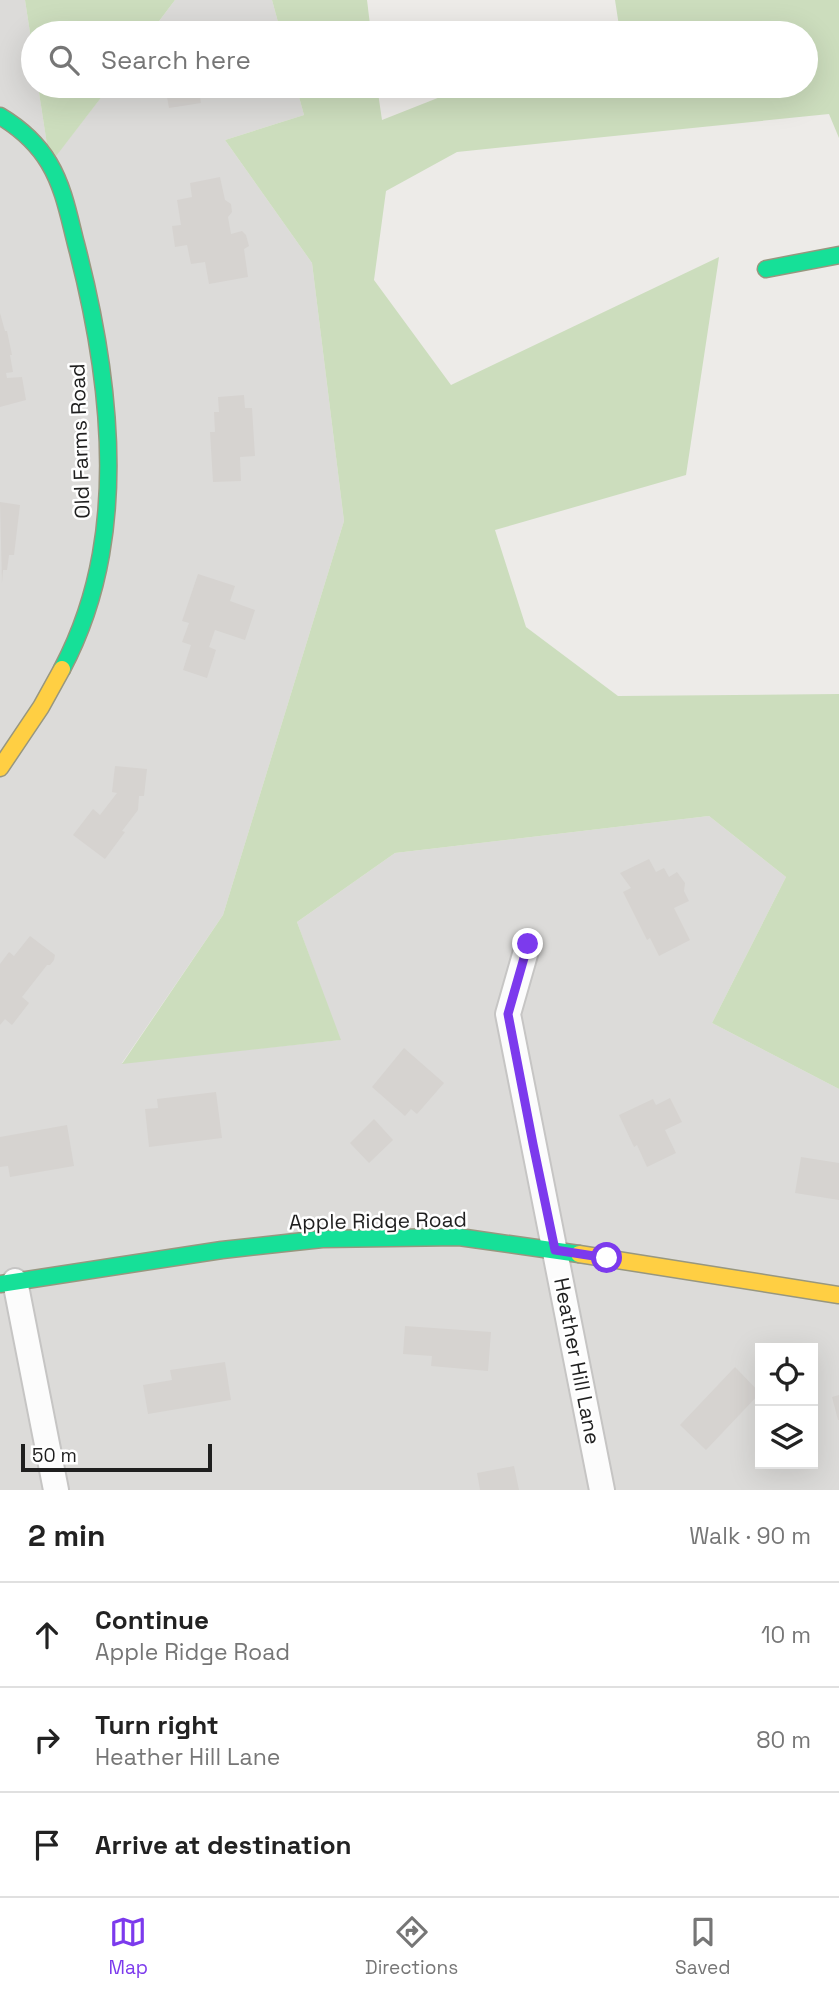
<!DOCTYPE html>
<meta charset="utf-8">
<style>
:root{--surface:#fff;--page:#f2f2f2;--text:#222;--muted:#767676;--line:#e0e0e0;--accent:#7c3aed}
body{margin:0;font-family:"Space Grotesk",sans-serif;background:var(--page);color:var(--text)}
.controls{position:absolute;right:21px;bottom:21px;display:grid;overflow:hidden;border-radius:0px;box-shadow:0 7px 28px #0002}
.controls button{width:63px;height:63px;display:grid;place-items:center;padding:0;border:0;border-bottom:2px solid var(--line);background:var(--surface);color:var(--text);font:35px sans-serif}
.scale{position:absolute;left:21px;bottom:18px;width:191px;box-sizing:border-box;padding-left:7px;border:4px solid #1f1f1f;border-top:0;font-size:19px;line-height:24px;white-space:nowrap;color:#1f1f1f;-webkit-text-stroke:5px #fff;paint-order:stroke}
.stop{position:absolute;width:21px;height:21px;margin:-16px;border:5px solid #7c3aed;border-radius:50%;background:#fff}
.stop.end{background:#7c3aed;border-color:#fff;box-shadow:0 2px 7px #0008}
.list{margin:0;padding:0;list-style:none}
h2{display:flex;justify-content:space-between;align-items:center;height:91px;margin:0;padding:0 28px;font-size:30px}
h2 small{font-size:23px;font-weight:400;color:var(--muted)}
.list li{display:grid;grid-template-columns:46px 1fr auto;gap:21px;align-items:center;box-sizing:border-box;height:105px;padding:0 28px;border-top:2px solid var(--line)}
.list b{display:block;font-size:26px;white-space:nowrap}
.list p{margin:0;font-size:23px;white-space:nowrap;color:var(--muted)}
.list em{font-size:23px;font-style:normal;color:var(--muted)}
.icon{flex:none;width:38px;height:38px;fill:none;stroke:currentColor;stroke-width:2;stroke-linecap:round;stroke-linejoin:round}
.map{position:relative;flex:none;width:839px;height:1490px;overflow:hidden}
.search{position:absolute;background:var(--surface);box-shadow:0 7px 28px #0002;left:21px;right:21px;top:21px;height:77px;display:flex;align-items:center;gap:18px;box-sizing:border-box;padding:0 24px;border-radius:38px;color:var(--muted);font-size:26px}
.sheet{height:406px;background:var(--surface)}
nav{display:flex;justify-content:space-around;align-items:center;box-sizing:border-box;height:98px;border-top:2px solid var(--line);background:var(--surface);font-size:19px;color:var(--muted)}
nav a{display:grid;justify-items:center;gap:4px}
nav .on{color:var(--accent)}
.map>svg:first-child{display:block}
.residential{fill:#dcdbd9;fill-rule:evenodd}
.forest{fill:#ccddbd}
.building{fill:#d6d3d0}
.lines{fill:none;stroke-linecap:round;stroke-linejoin:round}
.street-casing{stroke:#c6c5c4;stroke-width:28}
.fast-casing{stroke:#98977f;stroke-width:19}
.slow-casing{stroke:#98977f;stroke-width:19}
.street{stroke:#fcfcfc;stroke-width:24}
.fast{stroke:#16e098;stroke-width:16}
.slow{stroke:#ffcf43;stroke-width:16}
.route{stroke:#7c3aed;stroke-width:9}
.labels{text-anchor:middle;stroke-width:5;stroke-linejoin:round;paint-order:stroke}
.street-label{font-size:21px;fill:#1f1f1f;stroke:#fff}
</style>
<div class="map">
<svg width="839" height="1490" viewBox="0 0 839 1490">
<rect width="100%" height="100%" fill="#edebe8"/>
<g class="residential">
<path d="M 0,0 L 25,0 L 33,52 L 33,86 L 38,86 L 50,163 L 110,86 L 296,86 L 304,115 L 225,140 L 312,263 L 344,521 L 223,915 L 122,1063 L 340,1040 L 297,922 L 395,853 L 709,816 L 786,877 L 712,1023 L 839,1089 L 839,1490 L 0,1490 ZM 760,1348 L 813,1348 L 813,1464 L 760,1464 Z"/>
<path d="M 175,0 L 272,0 L 281,33 L 150,33 Z"/>
</g>
<g class="forest">
<path d="M 25,0 L 175,0 L 150,33 L 33,33 L 33,52 Z"/>
<path d="M 272,0 L 367,0 L 371,33 L 281,33 Z"/>
<path d="M 615,0 L 839,0 L 839,138 L 829,114 L 457,152 L 386,191 L 374,280 L 451,385 L 719,257 L 686,475 L 495,530 L 526,627 L 618,696 L 839,694 L 839,1089 L 712,1023 L 786,877 L 709,816 L 395,853 L 297,922 L 341,1040 L 122,1064 L 223,915 L 344,521 L 312,263 L 225,140 L 304,115 L 296,86 L 377,86 L 382,120 L 468,86 L 806,86 L 806,33 L 601,33 L 619,26 Z"/>
<path d="M 38,86 L 110,86 L 50,164 Z"/>
</g>
<g class="building">
<path d="M 165,86 L 198,86 L 201,103 L 169,108 Z"/>
<path d="M 220,177 L 225,200 L 231,204 L 232,212 L 228,217 L 231,234 L 242,231 L 246,235 L 249,246 L 244,249 L 248,277 L 209,284 L 205,262 L 191,264 L 187,245 L 175,247 L 172,226 L 181,225 L 177,200 L 192,197 L 190,183 Z"/>
<path d="M 0,313 L 5,331 L 7,331 L 12,355 L 10,355 L 13,372 L 6,373 L 7,378 L 22,377 L 26,400 L 0,407 Z"/>
<path d="M 244,395 L 245,408 L 252,408 L 255,456 L 240,457 L 241,481 L 213,482 L 210,432 L 215,432 L 214,412 L 219,412 L 218,397 Z"/>
<path d="M 0,502 L 20,505 L 14,555 L 9,555 L 7,570 L 3,570 L 2,583 Z"/>
<path d="M 198,574 L 235,586 L 230,601 L 255,610 L 245,640 L 215,630 L 209,647 L 216,650 L 207,678 L 183,670 L 191,645 L 182,642 L 189,623 L 182,621 Z"/>
<path d="M 115,766 L 147,769 L 144,796 L 139,796 L 138,810 L 122,831 L 125,832 L 105,859 L 73,835 L 93,809 L 100,815 L 117,793 L 112,792 Z"/>
<path d="M 649,859 L 656,872 L 664,868 L 669,877 L 677,872 L 685,883 L 684,891 L 689,901 L 674,908 L 690,940 L 659,956 L 650,938 L 647,940 L 623,892 L 631,888 L 620,873 Z"/>
<path d="M 30,936 L 55,955 L 54,960 L 50,965 L 47,965 L 22,997 L 29,1003 L 12,1025 L 5,1019 L 0,1025 L 0,964 L 9,952 L 14,956 Z"/>
<path d="M 404,1048 L 444,1083 L 417,1114 L 411,1109 L 405,1116 L 372,1087 Z"/>
<path d="M 216,1092 L 222,1138 L 149,1147 L 145,1109 L 158,1108 L 157,1099 Z"/>
<path d="M 670,1098 L 682,1122 L 665,1130 L 676,1153 L 647,1167 L 637,1145 L 634,1147 L 619,1115 L 653,1099 L 656,1105 Z"/>
<path d="M 374,1119 L 393,1140 L 369,1163 L 350,1143 Z"/>
<path d="M 67,1125 L 74,1166 L 10,1177 L 8,1166 L 0,1167 L 0,1137 Z"/>
<path d="M 801,1157 L 839,1163 L 839,1200 L 795,1193 Z"/>
<path d="M 405,1326 L 491,1332 L 488,1371 L 431,1366 L 432,1356 L 403,1354 Z"/>
<path d="M 225,1362 L 231,1400 L 148,1414 L 143,1385 L 172,1380 L 170,1370 Z"/>
<path d="M 735,1367 L 760,1393 L 706,1450 L 680,1425 Z"/>
<path d="M 839,1395 L 839,1420 L 838,1420 L 832,1397 Z"/>
<path d="M 514,1466 L 519,1490 L 480,1490 L 477,1473 Z"/>
</g>
<g class="lines">
<defs>
<g id="street">
<path d="M 528,944 L 508,1014 L 602,1490"/>
<path d="M 15,1281 L 56,1490"/>
</g>
<g id="fast">
<path d="M 0,116 C 20,128 37,143 49,163 C 64,188 69,217 76,244 C 102,343 119,452 101,554 C 94,594 81,633 62,669"/>
<path d="M 766,269 L 839,255"/>
<path d="M 0,1284 L 222,1250 L 322,1239 L 459,1237 L 579,1254"/>
</g>
<g id="slow">
<path d="M 0,768 L 41,707 L 62,669"/>
<path d="M 579,1254 L 839,1295"/>
</g>
</defs>
<use href="#street" class="street-casing"/>
<use href="#fast" class="fast-casing"/>
<use href="#slow" class="slow-casing"/>
<use href="#street" class="street"/>
<use href="#fast" class="fast"/>
<use href="#slow" class="slow"/>
</g>
<g class="lines">
<path class="route" d="M 528,944 L 508,1014 L 533,1144 L 555,1250 L 607,1258"/>
</g>
<g class="labels">
<g class="street-label">
<text transform="translate(80 441) rotate(-92)" y="7">Old Farms Road</text>
<text transform="translate(378 1221) rotate(-1)" y="7">Apple Ridge Road</text>
<text transform="translate(577 1361) rotate(79)" y="7">Heather Hill Lane</text>
</g>
</g>
</svg>
<div class="controls">
<button><svg class="icon" aria-label="locate" viewBox="0 0 24 24"><circle cx="12" cy="12" r="6"/><path d="M12 2v4M12 18v4M2 12h4M18 12h4"/></svg></button>
<button><svg class="icon" aria-label="layers" viewBox="0 0 24 24"><path d="M12 4l9 5-9 5-9-5zM3 14l9 5 9-5"/></svg></button>
</div>
<div class="scale">50 m</div>
<div class="stop" style="left:607px;top:1258px"></div>
<div class="stop end" style="left:528px;top:944px"></div>
<div class="search"><svg class="icon" aria-label="search" viewBox="0 0 24 24"><circle cx="10" cy="10" r="6"/><path d="M15 15l6 6"/></svg>Search here</div>
</div>
<section class="sheet">
<h2>2 min<small>Walk · 90 m</small></h2>
<ul class="list">
<li><svg class="icon" aria-label="ahead" viewBox="0 0 24 24"><path d="M12 20V5M6 11l6-6 6 6"/></svg><div><b>Continue</b><p>Apple Ridge Road</p></div><em>10 m</em></li>
<li><svg class="icon" aria-label="right" viewBox="0 0 24 24"><path d="M7 20v-9h11M14 6l5 5-5 5"/></svg><div><b>Turn right</b><p>Heather Hill Lane</p></div><em>80 m</em></li>
<li><svg class="icon" aria-label="arrive" viewBox="0 0 24 24"><path d="M6 21V4h12l-3 4 3 4H6"/></svg><div><b>Arrive at destination</b></div></li>
</ul>
</section>
<nav>
<a class="on"><svg class="icon" aria-label="map" viewBox="0 0 24 24"><path d="M3 6l6-2 6 2 6-2v14l-6 2-6-2-6 2zM9 4v14M15 6v14"/></svg>Map</a>
<a><svg class="icon" aria-label="directions" viewBox="0 0 24 24"><path d="M12 3l9 9-9 9-9-9zM9 14v-3h6M13 9l2 2-2 2"/></svg>Directions</a>
<a><svg class="icon" aria-label="saved" viewBox="0 0 24 24"><path d="M7 4h10v16l-5-4-5 4z"/></svg>Saved</a>
</nav>
